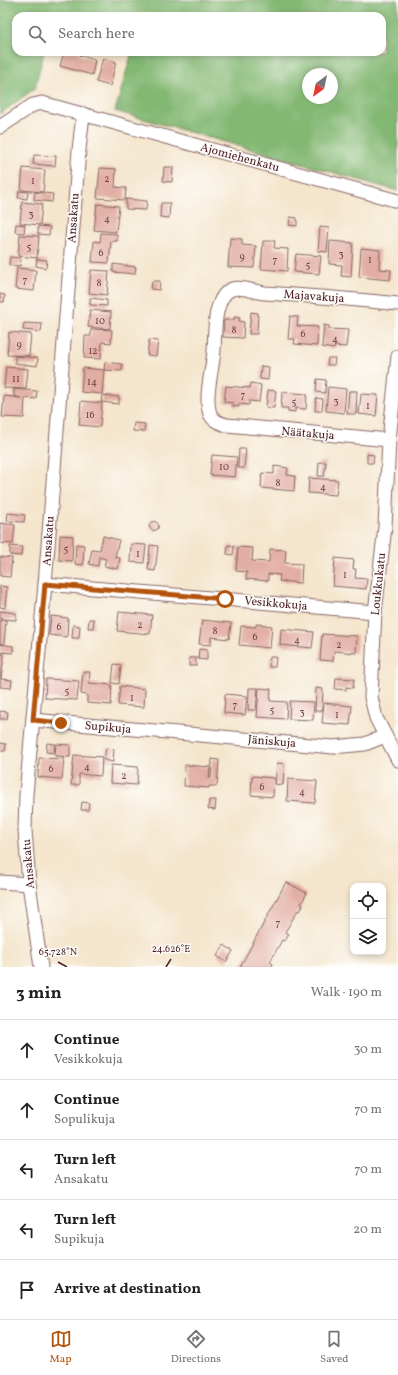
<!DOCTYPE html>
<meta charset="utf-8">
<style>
:root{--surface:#fff;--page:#f2f2f2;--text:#202124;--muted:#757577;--line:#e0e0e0;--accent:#b45309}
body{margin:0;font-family:Vollkorn,serif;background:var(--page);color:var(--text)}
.controls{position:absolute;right:12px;bottom:12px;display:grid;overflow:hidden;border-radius:8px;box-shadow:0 2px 6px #0003}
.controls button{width:36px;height:36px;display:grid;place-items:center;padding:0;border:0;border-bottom:1px solid var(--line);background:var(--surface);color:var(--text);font:20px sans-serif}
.compass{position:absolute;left:302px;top:68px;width:36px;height:36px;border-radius:50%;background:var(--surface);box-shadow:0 2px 6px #0003;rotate:213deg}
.stop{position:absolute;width:12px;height:12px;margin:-9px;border:3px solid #b45309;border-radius:50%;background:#fff}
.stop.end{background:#b45309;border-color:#fff;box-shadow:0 1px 4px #0008}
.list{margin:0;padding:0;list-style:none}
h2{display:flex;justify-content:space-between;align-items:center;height:52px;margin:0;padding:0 16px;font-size:17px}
h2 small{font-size:13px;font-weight:400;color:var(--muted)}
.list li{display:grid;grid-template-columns:26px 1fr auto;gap:12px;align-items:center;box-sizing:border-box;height:60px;padding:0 16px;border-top:1px solid var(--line)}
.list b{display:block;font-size:15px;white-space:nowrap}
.list p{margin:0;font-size:13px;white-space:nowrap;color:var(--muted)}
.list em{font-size:13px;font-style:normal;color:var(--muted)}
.icon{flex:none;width:22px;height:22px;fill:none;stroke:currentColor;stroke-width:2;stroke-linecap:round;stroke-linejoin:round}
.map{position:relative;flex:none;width:398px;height:967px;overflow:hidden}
.search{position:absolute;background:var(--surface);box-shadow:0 2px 6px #0003;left:12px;right:12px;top:12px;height:44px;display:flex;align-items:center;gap:10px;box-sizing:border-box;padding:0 14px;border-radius:12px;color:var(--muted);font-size:15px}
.sheet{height:352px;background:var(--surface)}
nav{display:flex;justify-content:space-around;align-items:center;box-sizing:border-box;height:56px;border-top:1px solid var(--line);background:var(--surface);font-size:11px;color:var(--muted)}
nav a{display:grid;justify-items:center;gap:2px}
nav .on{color:var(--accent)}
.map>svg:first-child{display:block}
.forest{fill:#83b873;stroke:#666c4f;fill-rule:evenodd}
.building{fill:#e2ada3}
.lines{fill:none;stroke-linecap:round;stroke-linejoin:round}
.minor-casing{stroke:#866463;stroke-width:15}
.minor{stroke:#fff;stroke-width:13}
.route{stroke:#b45309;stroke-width:5}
.ticks{fill:none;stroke:#4a1f2b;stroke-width:1.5}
.labels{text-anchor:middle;stroke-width:3;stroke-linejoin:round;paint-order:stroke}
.number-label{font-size:10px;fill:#704249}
.street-label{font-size:12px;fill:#4a1f2b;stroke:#fdfcf7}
.ticks-label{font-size:10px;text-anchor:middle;fill:#4a1f2b;stroke:#fdfcf7;stroke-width:3;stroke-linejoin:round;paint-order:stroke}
</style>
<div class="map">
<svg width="398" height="967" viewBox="0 0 398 967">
<rect width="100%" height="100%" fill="#fdfcf7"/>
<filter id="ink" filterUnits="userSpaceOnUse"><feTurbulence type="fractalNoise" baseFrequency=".025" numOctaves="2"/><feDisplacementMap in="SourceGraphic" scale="8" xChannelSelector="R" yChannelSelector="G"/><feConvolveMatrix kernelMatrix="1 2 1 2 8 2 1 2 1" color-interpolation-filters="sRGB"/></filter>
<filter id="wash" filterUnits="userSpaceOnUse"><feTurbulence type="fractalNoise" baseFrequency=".012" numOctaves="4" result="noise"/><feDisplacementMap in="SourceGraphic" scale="16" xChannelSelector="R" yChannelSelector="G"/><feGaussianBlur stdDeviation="0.9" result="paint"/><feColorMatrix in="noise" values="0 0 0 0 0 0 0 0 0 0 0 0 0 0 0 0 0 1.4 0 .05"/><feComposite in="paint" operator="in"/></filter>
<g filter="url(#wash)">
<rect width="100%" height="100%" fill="#f4e5cc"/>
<path class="forest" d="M 0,0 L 398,0 L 398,191 L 115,111 L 132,52 L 382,52 L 382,16 L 63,16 L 53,13 L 52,16 L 16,16 L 16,52 L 44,52 L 35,88 L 0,114 ZM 308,74 L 332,74 L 332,98 L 308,98 Z"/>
<g id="blocks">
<g class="building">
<path d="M 64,52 L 79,52 L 79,55 L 95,60 L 92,75 L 60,66 Z"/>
<path d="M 103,58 L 116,62 L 110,86 L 96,82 Z"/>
<path d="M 34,155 L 56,156 L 55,166 L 33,164 Z"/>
<path d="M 164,167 L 173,167 L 172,182 L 163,181 Z"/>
<path d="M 23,168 L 45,170 L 43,192 L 21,190 Z"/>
<path d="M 100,168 L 116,169 L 115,187 L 126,188 L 125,200 L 97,198 Z"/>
<path d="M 19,191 L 28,192 L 27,199 L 18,198 Z"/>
<path d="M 35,192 L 53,194 L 52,202 L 34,200 Z"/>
<path d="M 126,199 L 147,201 L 146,210 L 126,209 Z"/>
<path d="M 22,202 L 42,204 L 40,225 L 20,223 Z"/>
<path d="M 161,203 L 170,203 L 169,218 L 160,217 Z"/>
<path d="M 97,204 L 119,206 L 116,232 L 94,230 Z"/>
<path d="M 290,217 L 297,218 L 297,226 L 289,225 Z"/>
<path d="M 16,224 L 25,225 L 24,233 L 15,232 Z"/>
<path d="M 38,226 L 50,227 L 49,235 L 38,234 Z"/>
<path d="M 320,227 L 329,228 L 327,252 L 318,251 Z"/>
<path d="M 101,233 L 117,234 L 117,241 L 111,241 L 109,263 L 92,262 L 94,241 L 100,242 Z"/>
<path d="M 20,235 L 39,236 L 37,258 L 18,256 Z"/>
<path d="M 230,238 L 242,239 L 242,245 L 256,246 L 254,268 L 228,267 Z"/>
<path d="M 263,241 L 275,241 L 274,248 L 288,249 L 287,271 L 261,269 Z"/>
<path d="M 330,241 L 353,243 L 351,277 L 341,276 L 342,265 L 329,264 Z"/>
<path d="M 361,248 L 380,250 L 379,269 L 391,270 L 390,280 L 359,277 Z"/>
<path d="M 296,254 L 321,256 L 319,274 L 294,272 Z"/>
<path d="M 10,257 L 21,258 L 20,266 L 9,265 Z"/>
<path d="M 37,259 L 47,260 L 46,268 L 36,266 Z"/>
<path d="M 113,264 L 136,267 L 135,274 L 113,272 Z"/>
<path d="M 17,268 L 36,270 L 34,291 L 15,289 Z"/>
<path d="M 91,270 L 109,271 L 107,295 L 89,293 Z"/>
<path d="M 152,281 L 160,281 L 159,290 L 151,289 Z"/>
<path d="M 0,294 L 5,295 L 4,302 L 0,302 Z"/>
<path d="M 90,298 L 107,300 L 107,306 L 90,305 Z"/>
<path d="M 90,310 L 111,312 L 110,329 L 88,327 Z"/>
<path d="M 251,312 L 258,313 L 257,334 L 249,334 Z"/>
<path d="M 290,316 L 298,317 L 297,326 L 318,327 L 317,346 L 294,344 L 295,339 L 288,339 Z"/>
<path d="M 234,317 L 240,318 L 239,321 L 244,322 L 243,338 L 223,337 L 224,320 L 234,320 Z"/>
<path d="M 24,323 L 42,324 L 41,332 L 23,330 Z"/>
<path d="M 324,325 L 329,326 L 329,329 L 348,330 L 346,347 L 335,346 L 334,349 L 322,347 Z"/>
<path d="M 91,329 L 112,330 L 111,343 L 102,342 L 101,359 L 84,358 L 85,336 L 91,336 Z"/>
<path d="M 9,332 L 31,334 L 29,356 L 7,355 Z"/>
<path d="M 149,340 L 158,341 L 156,356 L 147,355 Z"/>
<path d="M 15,356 L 38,358 L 37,366 L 15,363 Z"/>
<path d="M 328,358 L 335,358 L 334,365 L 327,365 Z"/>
<path d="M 105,362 L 122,364 L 122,371 L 104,370 Z"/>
<path d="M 261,366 L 269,367 L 268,380 L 260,379 Z"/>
<path d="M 6,367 L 28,369 L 26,389 L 4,388 Z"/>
<path d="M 83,368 L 104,370 L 102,394 L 81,392 Z"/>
<path d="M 317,379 L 326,380 L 325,393 L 316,392 Z"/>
<path d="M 251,383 L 261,385 L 259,402 L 249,401 L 249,405 L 239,404 L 239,407 L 233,406 L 233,403 L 224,402 L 226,386 L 250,388 Z"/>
<path d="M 328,387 L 346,389 L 344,413 L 326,411 Z"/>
<path d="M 14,389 L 37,391 L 36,399 L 25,398 L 24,418 L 2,417 L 4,396 L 21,398 L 14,396 Z"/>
<path d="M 268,390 L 276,391 L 274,408 L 266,407 Z"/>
<path d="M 349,391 L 357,391 L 356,414 L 347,414 Z"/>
<path d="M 282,392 L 307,394 L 306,409 L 295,408 L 295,412 L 288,411 L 288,408 L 281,408 Z"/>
<path d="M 361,394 L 378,395 L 376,416 L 359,414 Z"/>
<path d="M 102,395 L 119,397 L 119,404 L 101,402 Z"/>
<path d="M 316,398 L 323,399 L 322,411 L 315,411 Z"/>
<path d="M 81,401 L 102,403 L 100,427 L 79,425 Z"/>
<path d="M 134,423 L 145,424 L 144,432 L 133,431 Z"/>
<path d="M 239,449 L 246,449 L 244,468 L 238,468 Z"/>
<path d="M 367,454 L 374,455 L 373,463 L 367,463 Z"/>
<path d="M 212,455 L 237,457 L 235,477 L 210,475 Z"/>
<path d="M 319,462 L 326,462 L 324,476 L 318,476 Z"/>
<path d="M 274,466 L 288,468 L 287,475 L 295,476 L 294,491 L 261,488 L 262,473 L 274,474 Z"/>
<path d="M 309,478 L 338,480 L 336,495 L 308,493 Z"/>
<path d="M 8,513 L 25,515 L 24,522 L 7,521 Z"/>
<circle cx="154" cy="526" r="4.5"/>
<path d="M 0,523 L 15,525 L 13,544 L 0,543 Z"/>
<path d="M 60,535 L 73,536 L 72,561 L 59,560 Z"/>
<path d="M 103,536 L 119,540 L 115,557 L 120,558 L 118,569 L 104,566 L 106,559 L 99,557 L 98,566 L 89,564 L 92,549 L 100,550 Z"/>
<path d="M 76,544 L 84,545 L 83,565 L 75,564 Z"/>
<path d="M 131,544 L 146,545 L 144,563 L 130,562 Z"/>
<path d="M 150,545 L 158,546 L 155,571 L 148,570 Z"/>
<path d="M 228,545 L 234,546 L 233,555 L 227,554 Z"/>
<path d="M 10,546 L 22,547 L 21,556 L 10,555 Z"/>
<path d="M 238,547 L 253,548 L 252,561 L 269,562 L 270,549 L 286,550 L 285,563 L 302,564 L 301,583 L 279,581 L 280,575 L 268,574 L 268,581 L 246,579 L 247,572 L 236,571 Z"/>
<path d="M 0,557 L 12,558 L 10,577 L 0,576 Z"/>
<path d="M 335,558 L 354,560 L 353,569 L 356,569 L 355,578 L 367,579 L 366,589 L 333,586 Z"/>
<path d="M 0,586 L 7,587 L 5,608 L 0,607 Z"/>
<path d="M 0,611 L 16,613 L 16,620 L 0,619 Z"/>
<path d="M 119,612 L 152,615 L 150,634 L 117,631 Z"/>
<path d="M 51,616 L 68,618 L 67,637 L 49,635 Z"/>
<path d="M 89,619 L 94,619 L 93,628 L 88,628 Z"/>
<path d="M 0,620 L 6,620 L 4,644 L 0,644 Z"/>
<path d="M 202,620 L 231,623 L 229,639 L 211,637 L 211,645 L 199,644 Z"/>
<path d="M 256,624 L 272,626 L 270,648 L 239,645 L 241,626 L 256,627 Z"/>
<path d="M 73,625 L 80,626 L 79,638 L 72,638 Z"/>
<path d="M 281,629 L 314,632 L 312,648 L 280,645 Z"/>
<path d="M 322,634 L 357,636 L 356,653 L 334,651 L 333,661 L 320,660 Z"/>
<path d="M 0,644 L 13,646 L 13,653 L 0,652 Z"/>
<path d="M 199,649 L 207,650 L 207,660 L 198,659 Z"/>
<path d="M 0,654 L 4,654 L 1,679 L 12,680 L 11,688 L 0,687 Z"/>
<path d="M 270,657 L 276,657 L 275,667 L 269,667 Z"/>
<rect x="189" y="658" width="7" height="8"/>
<path d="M 114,664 L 121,665 L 119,684 L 112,683 Z"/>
<path d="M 83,672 L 90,672 L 89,683 L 112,685 L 111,705 L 87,703 L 87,695 L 81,694 Z"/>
<path d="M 336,678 L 354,679 L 353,688 L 346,687 L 346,690 L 335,689 Z"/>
<path d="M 46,679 L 79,681 L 77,700 L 45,698 Z"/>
<path d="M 120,686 L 145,689 L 144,707 L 118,705 Z"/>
<path d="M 249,688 L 258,688 L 256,710 L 248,710 Z"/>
<path d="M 259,688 L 271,689 L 270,701 L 287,702 L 286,719 L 257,717 Z"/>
<path d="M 316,688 L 323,689 L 322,711 L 315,711 Z"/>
<path d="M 225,694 L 247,696 L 245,715 L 224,713 Z"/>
<path d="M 290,701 L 314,702 L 313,720 L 289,719 Z"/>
<path d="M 324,703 L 352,706 L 350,725 L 322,723 Z"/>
<path d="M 0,711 L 8,712 L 7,719 L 0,719 Z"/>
<path d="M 0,743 L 6,744 L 5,751 L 0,751 Z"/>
<path d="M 47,743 L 55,744 L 54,753 L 46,752 Z"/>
<path d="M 56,744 L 70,745 L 70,757 L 55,756 Z"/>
<path d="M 106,748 L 114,749 L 113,762 L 104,760 Z"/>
<path d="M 74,755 L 102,757 L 101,776 L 79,774 L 79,785 L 71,785 Z"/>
<path d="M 39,758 L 64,759 L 62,779 L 38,777 Z"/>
<path d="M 212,759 L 219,760 L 217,786 L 209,786 L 209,788 L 184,786 L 185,765 L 210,767 L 209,778 L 211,778 Z"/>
<path d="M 277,763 L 284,764 L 283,785 L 275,784 Z"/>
<path d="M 111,765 L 138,767 L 137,785 L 110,783 Z"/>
<path d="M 252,776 L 274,778 L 273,797 L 251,795 Z"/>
<path d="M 288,779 L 317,781 L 315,803 L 287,801 Z"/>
<path d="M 209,800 L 216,800 L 215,810 L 208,809 Z"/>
<path d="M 82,802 L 89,803 L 88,810 L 81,810 Z"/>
<path d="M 286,882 L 307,893 L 301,904 L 303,905 L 300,911 L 298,910 L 285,932 L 289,934 L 285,941 L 282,940 L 270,962 L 273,964 L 271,967 L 240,967 Z"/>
<path d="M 224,945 L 233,951 L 226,962 L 217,956 Z"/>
</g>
</g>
</g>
<g filter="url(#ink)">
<use href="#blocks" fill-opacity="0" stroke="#866463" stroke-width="1"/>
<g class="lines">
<defs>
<g id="minor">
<path d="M 0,127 L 33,105 L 42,103 L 398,201"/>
<path d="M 398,356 L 389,440 L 385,527 L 375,612 L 371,697 L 376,718 L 398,760"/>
<path d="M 389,440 L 227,425 C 220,423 213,421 210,414 C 204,396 213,369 214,350 C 215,337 214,321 218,308 C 220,301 224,292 232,289 C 242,286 254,292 265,293 C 309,296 354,299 398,304"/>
<path d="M 45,584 L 375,612"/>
<path d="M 33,720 L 333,747 L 365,744 L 385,736"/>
<path d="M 0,882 L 29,884"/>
<path d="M 41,967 L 29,884 L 25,830 L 26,795 L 45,584 L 79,150 L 83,114"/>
</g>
</defs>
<use href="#minor" class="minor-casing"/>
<use href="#minor" class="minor"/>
</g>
</g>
<g class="lines" filter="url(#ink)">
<path class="route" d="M 61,723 L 33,720 L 45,584 L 225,599"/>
</g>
<path class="ticks" d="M 58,962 L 67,967M 166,967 L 171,959"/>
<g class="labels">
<g class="number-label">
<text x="107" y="182">2</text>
<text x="33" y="184">1</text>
<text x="31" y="217">3</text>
<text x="107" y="222">4</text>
<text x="29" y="250">5</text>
<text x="101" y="256">6</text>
<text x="341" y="257">3</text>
<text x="242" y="260">9</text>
<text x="275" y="263">7</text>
<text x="370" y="263">1</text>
<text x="308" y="268">5</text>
<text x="25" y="283">7</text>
<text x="99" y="286">8</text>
<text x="100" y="324">10</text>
<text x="234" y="333">8</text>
<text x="303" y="337">6</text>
<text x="335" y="342">4</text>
<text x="19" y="348">9</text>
<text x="93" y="354">12</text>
<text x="16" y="382">11</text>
<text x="92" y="385">14</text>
<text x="243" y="398">7</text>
<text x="336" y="404">3</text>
<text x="294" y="405">5</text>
<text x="368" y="409">1</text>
<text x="90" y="418">16</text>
<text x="224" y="470">10</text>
<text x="278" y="486">8</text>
<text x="323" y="490">4</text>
<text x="66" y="552">5</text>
<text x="138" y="557">1</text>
<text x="345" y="578">1</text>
<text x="140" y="628">2</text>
<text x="59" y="630">6</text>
<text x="215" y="634">8</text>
<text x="255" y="640">6</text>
<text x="297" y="643">4</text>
<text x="339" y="648">2</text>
<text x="67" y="694">5</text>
<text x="132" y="701">1</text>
<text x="235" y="708">7</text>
<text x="272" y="713">5</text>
<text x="302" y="715">3</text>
<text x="337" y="718">1</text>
<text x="87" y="770">4</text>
<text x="51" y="772">6</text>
<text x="124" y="779">2</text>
<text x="262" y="790">6</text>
<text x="302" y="795">4</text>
<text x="278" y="926">7</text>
</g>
<g class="street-label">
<text transform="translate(240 157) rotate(15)" y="4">Ajomiehenkatu</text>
<text transform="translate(73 218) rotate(-86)" y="4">Ansakatu</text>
<text transform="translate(314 296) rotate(4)" y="4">Majavakuja</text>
<text transform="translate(308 433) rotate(5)" y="4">Näätakuja</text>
<text transform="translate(48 541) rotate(-86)" y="4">Ansakatu</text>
<text transform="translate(378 584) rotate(-84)" y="4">Loukkukatu</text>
<text transform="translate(276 603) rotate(5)" y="4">Vesikkokuja</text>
<text transform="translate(108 727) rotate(5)" y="4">Supikuja</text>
<text transform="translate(272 741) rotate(5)" y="4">Jäniskuja</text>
<text transform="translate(28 864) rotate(-95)" y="4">Ansakatu</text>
</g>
</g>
<g class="ticks-label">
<text x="171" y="952">24.626°E</text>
<text x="58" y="955">65.728°N</text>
</g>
</svg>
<div class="controls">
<button><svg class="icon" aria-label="locate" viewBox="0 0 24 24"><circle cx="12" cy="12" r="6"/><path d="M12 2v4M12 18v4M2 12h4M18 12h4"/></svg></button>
<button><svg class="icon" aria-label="layers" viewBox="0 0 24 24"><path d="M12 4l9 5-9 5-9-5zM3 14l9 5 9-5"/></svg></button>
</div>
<svg class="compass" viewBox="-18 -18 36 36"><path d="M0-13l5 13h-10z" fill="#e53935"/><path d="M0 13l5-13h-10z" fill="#757577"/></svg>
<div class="stop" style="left:225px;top:599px"></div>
<div class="stop end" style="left:61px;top:723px"></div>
<div class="search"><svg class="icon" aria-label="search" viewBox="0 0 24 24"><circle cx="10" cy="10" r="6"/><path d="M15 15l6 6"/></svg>Search here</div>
</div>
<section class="sheet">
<h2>3 min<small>Walk · 190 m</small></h2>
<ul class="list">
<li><svg class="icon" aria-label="ahead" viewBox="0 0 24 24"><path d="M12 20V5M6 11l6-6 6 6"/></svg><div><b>Continue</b><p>Vesikkokuja</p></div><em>30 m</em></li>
<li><svg class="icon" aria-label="ahead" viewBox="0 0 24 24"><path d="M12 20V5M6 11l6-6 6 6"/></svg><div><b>Continue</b><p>Sopulikuja</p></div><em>70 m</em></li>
<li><svg class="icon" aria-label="left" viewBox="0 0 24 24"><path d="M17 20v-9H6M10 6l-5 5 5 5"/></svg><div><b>Turn left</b><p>Ansakatu</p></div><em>70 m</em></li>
<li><svg class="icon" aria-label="left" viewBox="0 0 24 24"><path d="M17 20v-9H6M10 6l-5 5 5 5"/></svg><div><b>Turn left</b><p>Supikuja</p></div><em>20 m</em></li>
<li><svg class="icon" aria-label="arrive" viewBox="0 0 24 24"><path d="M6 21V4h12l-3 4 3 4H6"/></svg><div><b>Arrive at destination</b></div></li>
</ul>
</section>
<nav>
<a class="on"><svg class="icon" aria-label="map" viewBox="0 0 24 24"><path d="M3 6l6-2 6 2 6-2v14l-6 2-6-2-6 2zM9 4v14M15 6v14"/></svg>Map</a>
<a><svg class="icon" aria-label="directions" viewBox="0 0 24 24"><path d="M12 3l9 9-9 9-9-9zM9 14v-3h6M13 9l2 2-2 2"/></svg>Directions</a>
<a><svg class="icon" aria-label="saved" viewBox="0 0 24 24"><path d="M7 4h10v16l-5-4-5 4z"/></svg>Saved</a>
</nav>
